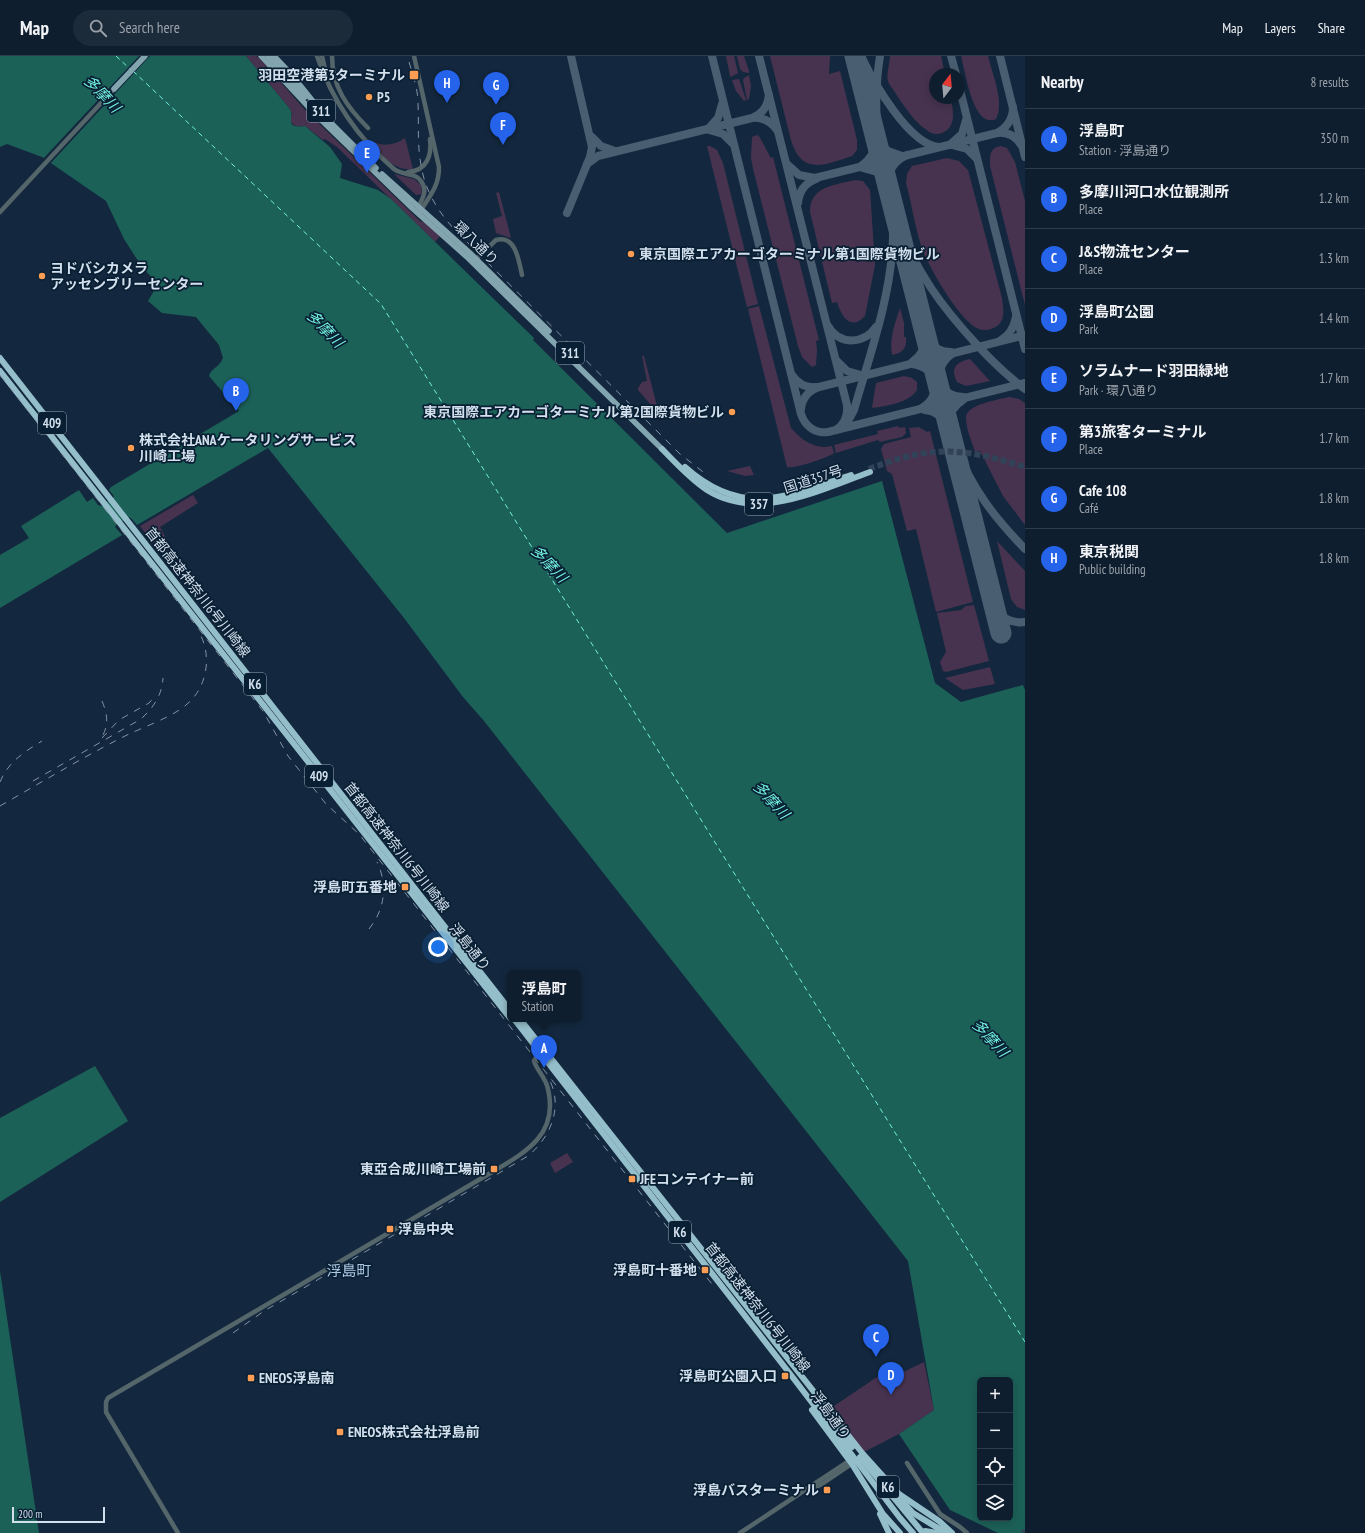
<!DOCTYPE html>
<meta charset="utf-8">
<style>
:root{--surface:#0e1e2e;--page:#1c2b3a;--text:#f1f3f6;--muted:#9ba2aa;--line:#2e3c4a;--accent:#2563eb}
body{margin:0;font-family:"PT Sans Narrow","Noto Sans JP",sans-serif;background:var(--page);color:var(--text)}
.controls{position:absolute;right:12px;bottom:12px;display:grid;overflow:hidden;border-radius:6px;box-shadow:0 2px 10px #0003}
.controls button{width:36px;height:36px;display:grid;place-items:center;padding:0;border:0;border-bottom:1px solid var(--line);background:var(--surface);color:var(--text);font:20px sans-serif}
.compass{position:absolute;left:929px;top:12px;width:36px;height:36px;border-radius:50%;background:var(--surface);box-shadow:0 2px 10px #0003;rotate:16deg}
.scale{position:absolute;left:12px;bottom:10px;width:93px;box-sizing:border-box;padding-left:4px;border:2px solid #d2dfed;border-top:0;font-size:11px;line-height:14px;white-space:nowrap;color:#d2dfed;-webkit-text-stroke:3px #091f33;paint-order:stroke}
.you{position:absolute;left:438px;top:891px;width:14px;height:14px;margin:-10px;border:3px solid #fff;border-radius:50%;background:#1a73e8;box-shadow:0 0 0 6px #1a73e833}
.badge{display:grid;place-items:center;width:26px;height:26px;border-radius:50%;background:var(--accent);color:#fff;font-size:13px;font-weight:700}
.pin{position:absolute;translate:-50% -33px;filter:drop-shadow(0 1px 2px #0008)}
.pin::after{content:'';position:absolute;top:21px;width:14px;height:12px;background:inherit;clip-path:polygon(0 0,100% 0,50% 100%)}
.popup{position:absolute;left:507px;top:914px;width:74px;height:52px;box-sizing:border-box;display:grid;place-content:center;border-radius:6px;background:var(--surface);filter:drop-shadow(0 1px 3px #0005);font-size:13px;white-space:nowrap;color:var(--muted)}
.popup b{font-size:15px;color:var(--text)}
.popup::after{content:'';position:absolute;left:50%;top:100%;margin-left:-8px;border:8px solid transparent;border-top-color:var(--surface)}
.list{margin:0;padding:0;list-style:none}
h2{display:flex;justify-content:space-between;align-items:center;height:52px;margin:0;padding:0 16px;font-size:17px}
h2 small{font-size:13px;font-weight:400;color:var(--muted)}
.list li{display:grid;grid-template-columns:26px 1fr auto;gap:12px;align-items:center;box-sizing:border-box;height:60px;padding:0 16px;border-top:1px solid var(--line)}
.list b{display:block;font-size:15px;white-space:nowrap}
.list p{margin:0;font-size:13px;white-space:nowrap;color:var(--muted)}
.list em{font-size:13px;font-style:normal;color:var(--muted)}
.icon{flex:none;width:22px;height:22px;fill:none;stroke:currentColor;stroke-width:2;stroke-linecap:round;stroke-linejoin:round}
.map{position:relative;flex:none;width:1025px;height:1477px;overflow:hidden}
header{display:flex;align-items:center;gap:24px;box-sizing:border-box;height:56px;padding:0 20px;background:var(--surface);border-bottom:1px solid var(--line)}
header strong{font-size:19px}
nav{display:flex;gap:22px;margin-inline-start:auto;font-size:14px}
.search{width:280px;height:36px;background:var(--page);display:flex;align-items:center;gap:10px;box-sizing:border-box;padding:0 14px;border-radius:22px;color:var(--muted);font-size:15px}
main{display:flex}
aside{flex:1;background:var(--surface)}
.map>svg:first-child{display:block}
.green{fill:#47334f}
.water{fill:#1c6158;fill-rule:evenodd}
.pier{fill:#13283e}
.lines{fill:none;stroke-linecap:round;stroke-linejoin:round}
.ferry{stroke:#72f0df;stroke-width:1;stroke-dasharray:5 4;stroke-linecap:butt}
.taxiway{stroke:#4a5e71;stroke-width:8}
.runway{stroke:#4a5e71;stroke-width:21}
.highway-tunnel{stroke:#304358;stroke-width:6;stroke-dasharray:6 3;stroke-linecap:butt}
.minor{stroke:#55666b;stroke-width:4.5}
.major{stroke:#82a5af;stroke-width:5.5}
.highway{stroke:#94beca;stroke-width:6}
.rail{stroke:#8293a4;stroke-width:1;stroke-dasharray:7 7;stroke-linecap:butt}
.poi-dot{fill:#fc9d53;stroke:#091f33;stroke-width:1.5}
.labels{text-anchor:middle;stroke-width:3.5;stroke-linejoin:round;paint-order:stroke}
.shield{fill:#091f33;stroke:#96a5b5;stroke-width:1}
.shield-label{font-size:13px;font-weight:bold;fill:#d2dfed}
.poi-label{font-size:14px;font-weight:bold;fill:#d2dfed;stroke:#091f33;text-anchor:start}
.street-label{font-size:14px;fill:#d2dfed;stroke:#091f33}
.water-label{font-size:15px;font-style:italic;fill:#72f0df;stroke:#091f33}
.neighbourhood-label{font-size:15px;fill:#acc6e1;stroke:#091f33}
</style>
<header>
<strong>Map</strong>
<div class="search"><svg class="icon" aria-label="search" viewBox="0 0 24 24"><circle cx="10" cy="10" r="6"/><path d="M15 15l6 6"/></svg>Search here</div>
<nav><a>Map</a><a>Layers</a><a>Share</a></nav>
</header>
<main>
<div class="map">
<svg width="1025" height="1477" viewBox="0 0 1025 1477">
<rect width="100%" height="100%" fill="#13283e"/>
<g class="green">
<path d="M 246,0 L 256,0 L 260,3 L 306,55 L 420,165 L 426,167 L 440,180 L 435,186 L 337,91 L 325,83 L 323,84 L 305,70 C 299,71 293,71 290,64 L 292,58 L 290,53 Z"/>
<path d="M 726,0 L 734,0 L 738,17 L 731,21 L 730,20 Z"/>
<path d="M 737,0 L 744,0 L 749,15 L 749,17 L 743,16 L 740,13 Z"/>
<path d="M 770,0 L 830,0 L 829,18 L 840,15 L 857,84 L 857,94 L 852,100 C 824,109 802,120 791,84 Z"/>
<path d="M 890,0 L 941,0 L 945,18 L 935,18 L 935,42 L 951,42 C 953,55 957,71 942,77 C 937,79 932,78 928,75 C 915,67 904,50 896,38 C 894,34 889,29 888,25 C 886,18 890,7 890,0 Z"/>
<path d="M 961,0 L 988,0 C 992,17 1005,47 996,63 C 973,74 965,14 961,0 Z"/>
<path d="M 749,19 L 751,30 L 749,43 L 747,44 L 743,24 L 744,22 Z"/>
<path d="M 739,23 L 746,44 L 744,45 L 736,35 L 732,24 Z"/>
<path d="M 757,79 L 759,80 L 771,102 L 773,101 L 819,284 L 816,285 L 817,294 L 816,309 L 812,311 L 802,301 L 798,290 L 753,113 L 751,102 L 752,81 Z"/>
<path d="M 366,82 C 379,91 392,91 405,82 L 413,113 C 393,116 378,95 366,82 Z"/>
<path d="M 710,90 L 717,94 L 723,107 L 758,248 L 747,251 L 707,90 Z"/>
<path d="M 1001,90 L 1007,92 L 1015,106 L 1025,145 L 1025,249 L 990,110 C 990,100 989,92 1001,90 Z"/>
<path d="M 947,102 L 959,105 L 968,114 L 1002,242 C 1003,251 1006,264 997,270 C 991,274 985,275 979,273 C 961,267 930,213 923,195 C 915,173 912,149 906,127 L 907,118 L 912,110 Z"/>
<path d="M 394,118 L 414,123 L 421,129 L 422,138 L 416,139 Z"/>
<path d="M 855,124 L 863,125 L 870,134 L 875,209 L 865,260 C 850,276 841,259 837,246 L 832,247 L 810,156 C 810,130 835,129 855,124 Z"/>
<path d="M 499,136 L 511,182 L 496,177 L 493,163 L 502,160 L 496,137 Z"/>
<path d="M 759,250 L 791,372 C 802,384 814,394 832,390 L 834,397 C 827,402 795,413 787,411 L 748,253 Z"/>
<path d="M 900,252 L 904,267 L 904,281 L 906,281 C 907,292 903,297 892,299 C 889,283 895,267 900,252 Z"/>
<path d="M 642,300 L 644,300 L 657,350 L 653,351 L 651,349 L 638,334 L 638,332 L 642,326 L 647,325 Z"/>
<path d="M 970,303 L 990,325 L 966,330 L 957,326 C 950,312 956,306 970,303 Z"/>
<path d="M 904,320 L 912,322 L 917,326 L 917,334 C 909,347 886,350 872,352 L 876,327 Z"/>
<path d="M 1009,341 L 1019,343 L 1025,347 L 1025,469 L 1003,440 L 980,395 L 975,396 C 972,386 966,373 966,362 C 966,348 998,344 1009,341 Z"/>
<path d="M 898,370 L 899,372 L 905,371 L 906,377 L 902,381 L 880,386 L 878,384 L 836,397 L 834,389 L 878,378 L 877,375 Z"/>
<path d="M 919,371 L 927,376 L 930,375 L 973,546 L 936,556 L 916,473 L 907,475 L 893,422 L 892,418 L 887,415 L 881,393 L 884,388 L 911,381 L 909,372 Z"/>
<path d="M 750,410 L 754,419 L 745,420 L 727,415 Z"/>
<path d="M 193,439 L 198,447 L 160,471 L 182,511 L 176,517 L 140,470 Z"/>
<path d="M 997,485 L 1025,515 L 1025,554 L 1017,551 L 1011,543 Z"/>
<path d="M 974,549 L 989,605 L 946,616 L 943,615 L 940,606 L 946,596 L 937,557 L 961,554 L 966,550 Z"/>
<path d="M 990,611 L 995,628 L 963,634 L 945,622 Z"/>
<path d="M 567,1097 L 573,1106 L 555,1117 L 550,1107 Z"/>
<path d="M 924,1306 L 934,1354 L 899,1378 L 864,1396 L 831,1352 L 883,1317 L 886,1321 L 893,1316 L 895,1320 Z"/>
</g>
<g class="water">
<path d="M 0,0 L 246,0 L 290,53 C 295,62 283,73 305,70 L 330,91 L 342,108 L 340,122 L 378,134 L 391,143 L 534,282 L 533,284 L 727,477 L 882,425 L 935,627 L 961,646 L 1023,629 L 1025,634 L 1025,1477 L 998,1477 L 950,1454 L 899,1378 L 934,1354 L 908,1205 L 484,665 L 463,641 L 404,562 L 268,392 L 137,469 L 132,463 L 129,461 L 116,469 L 115,471 L 122,479 L 0,552 L 0,499 L 29,482 L 21,470 L 79,434 L 87,446 L 93,442 L 98,449 L 101,450 L 113,442 L 114,440 L 109,434 L 111,431 L 239,355 L 209,320 C 211,312 219,312 223,302 L 219,289 L 196,261 L 162,257 L 148,245 L 158,228 L 142,211 L 124,183 L 106,145 L 42,101 L 7,88 L 0,91 ZM 980,1324 L 1010,1324 L 1010,1462 L 980,1462 Z"/>
<path d="M 95,1010 L 128,1065 L 0,1146 L 0,1062 Z"/>
<path d="M 0,1215 L 39,1477 L 0,1477 Z"/>
</g>
<path class="pier" d="M 139,0 L 150,0 L 49,109 L 42,104 Z"/>
<g class="lines">
<g class="ferry">
<path d="M 116,0 L 130,13"/>
<path d="M 133,15 L 381,248 L 1025,1286"/>
</g>
<g class="taxiway">
<path d="M 712,0 L 801,358 C 805,370 815,378 828,376 L 1025,327"/>
<path d="M 759,0 L 847,349 C 848,360 845,368 836,374"/>
<path d="M 861,0 C 873,25 909,89 939,91"/>
<path d="M 880,0 C 875,32 875,64 880,97"/>
<path d="M 951,0 L 956,18"/>
<path d="M 1000,0 L 1025,101"/>
<path d="M 959,30 L 1025,293"/>
<path d="M 754,61 C 763,57 768,49 769,39"/>
<path d="M 709,72 L 718,62 L 722,48"/>
<path d="M 709,74 L 723,78 L 732,87"/>
<path d="M 998,77 C 1008,76 1016,81 1021,89"/>
<path d="M 592,81 L 601,90 L 615,95"/>
<path d="M 878,86 L 888,95 L 902,100"/>
<path d="M 952,87 L 962,78 L 966,64"/>
<path d="M 952,89 L 967,93 L 976,102"/>
<path d="M 587,108 L 598,100 L 752,62 C 763,61 771,65 777,74"/>
<path d="M 788,109 L 799,119 L 815,122 L 997,77 C 1008,71 1013,63 1013,51"/>
<path d="M 861,110 C 870,104 875,96 876,85"/>
<path d="M 863,112 L 877,116 L 888,128"/>
<path d="M 798,147 C 799,136 805,127 816,123"/>
<path d="M 567,157 L 590,101 L 592,91 L 571,0"/>
<path d="M 897,166 C 917,217 941,250 978,290 C 993,306 1007,320 1025,333"/>
<path d="M 828,270 C 839,290 865,288 876,271"/>
<path d="M 926,280 C 931,290 940,296 951,296"/>
<path d="M 1001,284 C 1010,279 1014,271 1016,261"/>
<path d="M 837,305 L 847,315 L 861,319"/>
<path d="M 912,306 C 921,300 926,291 926,280"/>
<path d="M 912,308 C 941,312 934,340 963,341"/>
<path d="M 792,319 C 798,328 806,332 816,331"/>
<path d="M 963,344 C 942,358 949,374 957,393 C 972,433 995,462 1025,493"/>
<path d="M 922,352 C 945,338 930,313 952,298"/>
<path d="M 801,353 C 802,342 808,335 819,331 L 1025,279"/>
<path d="M 925,354 C 936,355 943,361 949,371"/>
<path d="M 848,365 L 854,354 C 870,298 891,241 893,182 C 893,172 893,162 892,152 C 889,129 882,111 907,99"/>
<path d="M 994,552 C 1002,562 1012,568 1025,566"/>
</g>
<path class="runway" d="M 855,0 L 1001,577"/>
<g class="highway-tunnel">
<path d="M 869,413 C 885,407 902,401 919,398 C 956,391 990,400 1025,411"/>
<path d="M 1024,1477 L 1025,1474"/>
</g>
<g class="minor">
<path d="M 317,0 C 332,44 359,83 394,113 C 403,120 415,116 421,125 C 429,136 421,144 417,154"/>
<path d="M 322,0 L 325,13"/>
<path d="M 332,0 C 332,31 347,51 368,72"/>
<path d="M 414,0 L 439,111 C 439,130 431,138 421,154 L 419,155"/>
<path d="M 408,116 C 427,115 432,99 430,83"/>
<path d="M 0,156 L 114,33"/>
<path d="M 474,205 L 496,184 C 516,178 519,206 522,219"/>
<path d="M 907,1407 L 940,1458 L 960,1471 L 967,1477"/>
<path d="M 816,1431 L 822,1428 L 853,1407"/>
<path d="M 178,1477 L 106,1356 L 106,1346 L 108,1342 L 482,1122 C 518,1100 560,1083 548,1033 C 546,1022 536,1013 534,1005 L 538,997 L 540,995"/>
<path d="M 740,1477 L 852,1403"/>
</g>
<g class="major">
<path d="M 261,0 L 314,57 L 412,152 L 468,202 L 662,393"/>
<path d="M 268,0 L 305,41"/>
<path d="M 274,0 L 291,18 L 328,64 L 376,112"/>
<path d="M 114,33 L 145,0"/>
<path d="M 382,118 L 470,197 L 549,275"/>
</g>
<g class="highway">
<path d="M 0,302 L 510,954"/>
<path d="M 0,315 L 510,962"/>
<path d="M 662,393 C 676,407 690,423 707,434 C 758,466 819,434 870,416"/>
<path d="M 685,411 C 743,463 787,440 851,419"/>
<path d="M 514,963 L 794,1323 L 900,1462 L 913,1477"/>
<path d="M 520,963 L 863,1398 L 899,1438 L 939,1465 L 952,1477"/>
<path d="M 814,1341 L 852,1391"/>
<path d="M 812,1354 L 852,1408 L 883,1458 L 900,1477"/>
<path d="M 860,1401 L 923,1477"/>
<path d="M 897,1440 L 913,1457 L 946,1477"/>
<path d="M 880,1458 L 889,1477"/>
<path d="M 925,1475 L 937,1477"/>
</g>
<g class="rail">
<path d="M 409,6 C 413,19 418,33 418,47 C 419,68 417,88 421,109 C 425,135 438,156 456,175 L 680,398 L 707,419"/>
<path d="M 0,319 L 263,655 L 288,700 L 326,748 L 359,778 L 715,1232"/>
<path d="M 102,645 C 107,657 109,667 103,679"/>
<path d="M 102,682 L 119,664 L 149,647 L 156,639"/>
<path d="M 33,725 L 141,663 C 154,651 162,639 163,622"/>
<path d="M 0,726 C 8,706 24,696 42,685"/>
<path d="M 0,750 C 40,727 80,703 121,682 C 140,672 171,662 186,649 C 206,633 212,603 201,580"/>
<path d="M 369,873 C 385,853 388,829 377,806"/>
<path d="M 233,1277 L 264,1255 L 290,1240 L 528,1100 C 550,1082 563,1052 550,1025"/>
</g>
</g>
<g class="poi-dot">
<rect x="409" y="14" width="10" height="10" rx="2"/>
<circle cx="369" cy="41" r="4"/>
<circle cx="631" cy="198" r="4"/>
<circle cx="42" cy="220" r="4"/>
<circle cx="732" cy="356" r="4"/>
<circle cx="131" cy="392" r="4"/>
<rect x="401" y="827" width="8" height="8" rx="2"/>
<rect x="490" y="1109" width="8" height="8" rx="2"/>
<rect x="628" y="1119" width="8" height="8" rx="2"/>
<rect x="386" y="1169" width="8" height="8" rx="2"/>
<rect x="701" y="1210" width="8" height="8" rx="2"/>
<rect x="781" y="1316" width="8" height="8" rx="2"/>
<rect x="247" y="1318" width="8" height="8" rx="2"/>
<rect x="336" y="1372" width="8" height="8" rx="2"/>
<rect x="823" y="1430" width="8" height="8" rx="2"/>
</g>
<g class="labels">
<g class="shield">
<rect x="307" y="44" width="28" height="22" rx="3"/>
<rect x="556" y="286" width="28" height="22" rx="3"/>
<rect x="38" y="356" width="28" height="22" rx="3"/>
<rect x="745" y="437" width="28" height="22" rx="3"/>
<rect x="244" y="617" width="22" height="22" rx="3"/>
<rect x="305" y="709" width="28" height="22" rx="3"/>
<rect x="669" y="1165" width="22" height="22" rx="3"/>
<rect x="877" y="1420" width="22" height="22" rx="3"/>
</g>
<g class="shield-label">
<text x="321" y="60">311</text>
<text x="570" y="302">311</text>
<text x="52" y="372">409</text>
<text x="759" y="453">357</text>
<text x="255" y="633">K6</text>
<text x="319" y="725">409</text>
<text x="680" y="1181">K6</text>
<text x="888" y="1436">K6</text>
</g>
<g class="poi-label">
<text x="405" y="24" text-anchor="end">羽田空港第3ターミナル</text>
<text x="377" y="46">P5</text>
<text x="639" y="203">東京国際エアカーゴターミナル第1国際貨物ビル</text>
<text x="50" y="217">ヨドバシカメラ<tspan x="50" dy="16">アッセンブリーセンター</tspan></text>
<text x="724" y="361" text-anchor="end">東京国際エアカーゴターミナル第2国際貨物ビル</text>
<text x="139" y="389">株式会社ANAケータリングサービス<tspan x="139" dy="16">川崎工場</tspan></text>
<text x="397" y="836" text-anchor="end">浮島町五番地</text>
<text x="486" y="1118" text-anchor="end">東亞合成川崎工場前</text>
<text x="640" y="1128">JFEコンテイナー前</text>
<text x="398" y="1178">浮島中央</text>
<text x="697" y="1219" text-anchor="end">浮島町十番地</text>
<text x="777" y="1325" text-anchor="end">浮島町公園入口</text>
<text x="259" y="1327">ENEOS浮島南</text>
<text x="348" y="1381">ENEOS株式会社浮島前</text>
<text x="819" y="1439" text-anchor="end">浮島バスターミナル</text>
</g>
<g class="street-label">
<text transform="translate(476 187) rotate(44)" y="5">環八通り</text>
<text transform="translate(813 423) rotate(-18)" y="5">国道357号</text>
<text transform="translate(198 536) rotate(52)" y="5">首都高速神奈川6号川崎線</text>
<text transform="translate(397 791) rotate(52)" y="5">首都高速神奈川6号川崎線</text>
<text transform="translate(470 891) rotate(52)" y="5">浮島通り</text>
<text transform="translate(758 1251) rotate(52)" y="5">首都高速神奈川6号川崎線</text>
<text transform="translate(831 1359) rotate(54)" y="5">浮島通り</text>
</g>
<g class="water-label">
<text transform="translate(102 38) rotate(46)" y="5">多摩川</text>
<text transform="translate(325 273) rotate(46)" y="5">多摩川</text>
<text transform="translate(549 508) rotate(46)" y="5">多摩川</text>
<text transform="translate(771 744) rotate(47)" y="5">多摩川</text>
<text transform="translate(990 982) rotate(47)" y="5">多摩川</text>
</g>
<g class="neighbourhood-label">
<text x="349" y="1220">浮島町</text>
</g>
</g>
</svg>
<div class="controls">
<button>+</button>
<button>−</button>
<button><svg class="icon" aria-label="locate" viewBox="0 0 24 24"><circle cx="12" cy="12" r="6"/><path d="M12 2v4M12 18v4M2 12h4M18 12h4"/></svg></button>
<button><svg class="icon" aria-label="layers" viewBox="0 0 24 24"><path d="M12 4l9 5-9 5-9-5zM3 14l9 5 9-5"/></svg></button>
</div>
<svg class="compass" viewBox="-18 -18 36 36"><path d="M0-13l5 13h-10z" fill="#e53935"/><path d="M0 13l5-13h-10z" fill="#9ba2aa"/></svg>
<div class="scale">200 m</div>
<div class="you"></div>
<div class="pin badge" style="left:544px;top:1012px">A</div>
<div class="popup"><b>浮島町</b>Station</div>
<div class="pin badge" style="left:236px;top:355px">B</div>
<div class="pin badge" style="left:876px;top:1301px">C</div>
<div class="pin badge" style="left:891px;top:1339px">D</div>
<div class="pin badge" style="left:367px;top:117px">E</div>
<div class="pin badge" style="left:503px;top:89px">F</div>
<div class="pin badge" style="left:496px;top:49px">G</div>
<div class="pin badge" style="left:447px;top:47px">H</div>
</div>
<aside>
<h2>Nearby<small>8 results</small></h2>
<ul class="list">
<li><span class="badge">A</span><div><b>浮島町</b><p>Station · 浮島通り</p></div><em>350 m</em></li>
<li><span class="badge">B</span><div><b>多摩川河口水位観測所</b><p>Place</p></div><em>1.2 km</em></li>
<li><span class="badge">C</span><div><b>J&amp;S物流センター</b><p>Place</p></div><em>1.3 km</em></li>
<li><span class="badge">D</span><div><b>浮島町公園</b><p>Park</p></div><em>1.4 km</em></li>
<li><span class="badge">E</span><div><b>ソラムナード羽田緑地</b><p>Park · 環八通り</p></div><em>1.7 km</em></li>
<li><span class="badge">F</span><div><b>第3旅客ターミナル</b><p>Place</p></div><em>1.7 km</em></li>
<li><span class="badge">G</span><div><b>Cafe 108</b><p>Café</p></div><em>1.8 km</em></li>
<li><span class="badge">H</span><div><b>東京税関</b><p>Public building</p></div><em>1.8 km</em></li>
</ul>
</aside>
</main>
